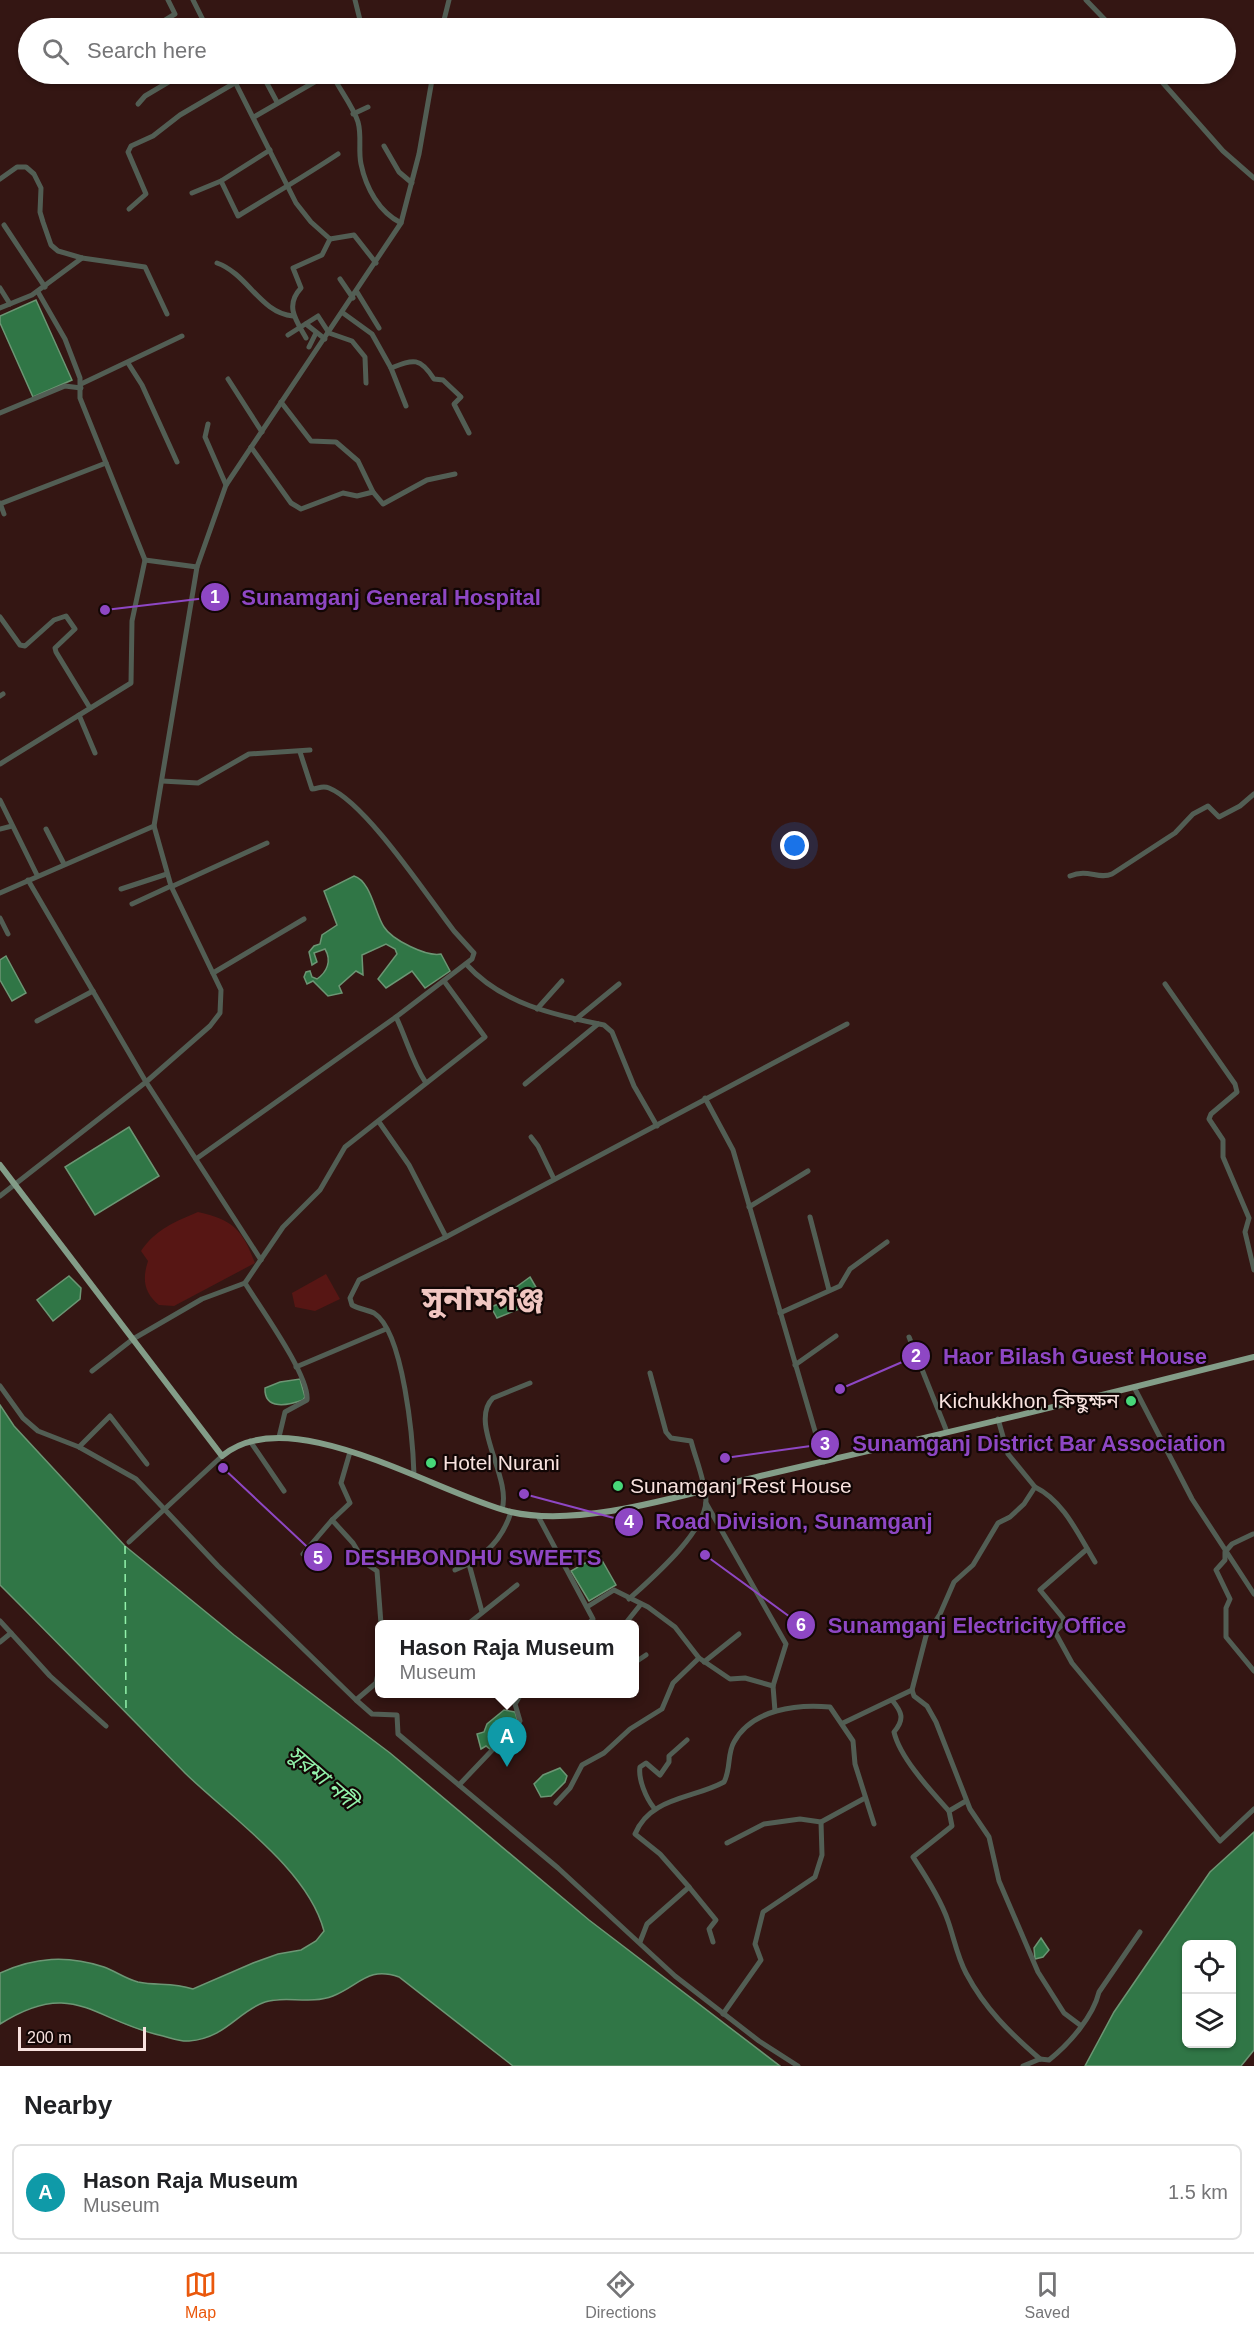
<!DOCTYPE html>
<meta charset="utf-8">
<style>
:root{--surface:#fff;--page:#f6f6f6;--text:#202124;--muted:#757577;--line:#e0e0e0;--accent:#ea580c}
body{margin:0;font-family:Helvetica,"Noto Sans Bengali",sans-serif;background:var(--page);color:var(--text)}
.controls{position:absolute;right:18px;bottom:18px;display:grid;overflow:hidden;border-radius:9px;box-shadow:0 2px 4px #0004}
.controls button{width:54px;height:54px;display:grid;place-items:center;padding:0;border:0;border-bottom:2px solid var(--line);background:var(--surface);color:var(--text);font:30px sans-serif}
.scale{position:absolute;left:18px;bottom:15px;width:128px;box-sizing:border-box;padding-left:6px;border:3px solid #f8e2df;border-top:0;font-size:16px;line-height:21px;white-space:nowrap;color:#f8e2df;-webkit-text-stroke:4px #120605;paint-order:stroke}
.you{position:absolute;left:795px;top:846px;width:21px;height:21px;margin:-15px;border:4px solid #fff;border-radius:50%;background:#1a73e8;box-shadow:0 0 0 9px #1a73e833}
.badge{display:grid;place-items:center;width:39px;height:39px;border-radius:50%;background:var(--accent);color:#fff;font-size:20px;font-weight:700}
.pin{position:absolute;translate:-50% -50px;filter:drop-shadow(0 2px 3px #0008)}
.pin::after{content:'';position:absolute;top:32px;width:21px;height:18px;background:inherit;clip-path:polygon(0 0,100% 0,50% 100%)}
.popup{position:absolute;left:375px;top:1620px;width:264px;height:78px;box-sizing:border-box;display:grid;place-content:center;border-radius:9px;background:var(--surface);filter:drop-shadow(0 2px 4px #0005);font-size:20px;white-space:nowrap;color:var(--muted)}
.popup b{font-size:22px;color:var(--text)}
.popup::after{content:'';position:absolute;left:50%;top:100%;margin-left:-12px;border:12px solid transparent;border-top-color:var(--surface)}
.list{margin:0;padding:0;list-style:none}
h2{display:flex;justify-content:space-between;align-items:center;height:78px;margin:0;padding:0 24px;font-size:26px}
h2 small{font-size:20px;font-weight:400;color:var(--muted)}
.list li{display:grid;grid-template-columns:39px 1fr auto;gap:18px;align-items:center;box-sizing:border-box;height:96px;margin:0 12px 12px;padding:0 12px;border:2px solid var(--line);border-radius:9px}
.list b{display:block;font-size:22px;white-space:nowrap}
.list p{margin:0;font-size:20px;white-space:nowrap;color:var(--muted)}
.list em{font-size:20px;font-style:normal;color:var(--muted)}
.icon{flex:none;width:33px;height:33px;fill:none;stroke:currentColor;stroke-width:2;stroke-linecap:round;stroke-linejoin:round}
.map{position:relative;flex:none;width:1254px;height:2066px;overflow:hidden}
.search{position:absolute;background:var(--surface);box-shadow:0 2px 4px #0004;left:18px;right:18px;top:18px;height:66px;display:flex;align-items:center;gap:15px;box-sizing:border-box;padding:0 21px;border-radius:33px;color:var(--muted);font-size:22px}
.sheet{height:186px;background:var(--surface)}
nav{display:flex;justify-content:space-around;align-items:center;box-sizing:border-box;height:84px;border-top:2px solid var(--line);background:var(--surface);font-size:16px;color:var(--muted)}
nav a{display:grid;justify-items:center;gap:3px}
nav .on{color:var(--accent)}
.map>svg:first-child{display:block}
.green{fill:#571614}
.water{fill:#307646;stroke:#6c9674;stroke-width:1.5;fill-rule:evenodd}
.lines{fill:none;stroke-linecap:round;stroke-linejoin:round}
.ferry{stroke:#92f2ab;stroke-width:1.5;stroke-dasharray:8 6;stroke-linecap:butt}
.minor{stroke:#525e54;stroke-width:5}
.major{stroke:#839d88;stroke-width:6}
.poi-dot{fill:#47d779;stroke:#120605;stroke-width:2}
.labels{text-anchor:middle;stroke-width:4.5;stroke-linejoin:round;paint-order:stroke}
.poi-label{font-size:21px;fill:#f8e2df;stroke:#120605;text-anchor:start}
.water-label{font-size:22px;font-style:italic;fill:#92f2ab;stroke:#120605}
.town-label{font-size:33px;font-weight:bold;fill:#f0c6c1;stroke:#120605}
.leader{fill:none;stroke:#8e47c4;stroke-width:2}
.callout-dot{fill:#8e47c4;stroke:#120605;stroke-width:2}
.mark-label{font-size:18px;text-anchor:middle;font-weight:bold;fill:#fff}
.callout-label{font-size:22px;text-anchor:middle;font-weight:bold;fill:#8e47c4;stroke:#120605;stroke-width:4.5;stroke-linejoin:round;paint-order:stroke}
</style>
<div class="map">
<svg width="1254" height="2066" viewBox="0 0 1254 2066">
<rect width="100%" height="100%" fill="#341613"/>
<g class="green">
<path d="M 198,1212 C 233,1220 242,1229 255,1263 L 174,1306 L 159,1305 C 144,1293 142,1279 148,1261 L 141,1251 C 155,1230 176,1221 198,1212 Z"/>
<path d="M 326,1274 L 340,1299 L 315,1311 L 295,1307 L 292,1293 Z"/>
</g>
<g class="water">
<path d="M 36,300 L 72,380 L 33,397 L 0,323 L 0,316 Z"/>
<path d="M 354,876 C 371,881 375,914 384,927 C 392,940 427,957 441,954 L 450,971 L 425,988 L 412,971 L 386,988 L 378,979 L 397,954 L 395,949 L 386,944 L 362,955 L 363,975 L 356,971 L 339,986 L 342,993 L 328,996 L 313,981 L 307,984 L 304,977 L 306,972 L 310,971 L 312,977 L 317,979 C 327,972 332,961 325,949 L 314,953 L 317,962 L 312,965 L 309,952 L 314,946 L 320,944 L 322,935 L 337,925 L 324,891 Z"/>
<path d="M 6,956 L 26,993 L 12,1001 L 0,980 L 0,960 Z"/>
<path d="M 129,1127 L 159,1176 L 95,1215 L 65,1167 Z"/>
<path d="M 69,1276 L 81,1288 L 80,1299 L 53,1321 L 37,1300 Z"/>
<path d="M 530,1277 L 540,1294 L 524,1307 L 497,1318 L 491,1307 L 518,1296 L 515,1288 Z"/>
<path d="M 300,1379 L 305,1397 L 303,1400 C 289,1405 264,1411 265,1388 L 280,1382 Z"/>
<path d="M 0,1405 L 14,1426 L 125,1546 L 234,1635 L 390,1753 L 589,1920 L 780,2066 L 513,2066 L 399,1977 C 368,1966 360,1985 333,1996 C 310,2005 284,1995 265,2002 C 238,2011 226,2038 189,2041 C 181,2042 171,2038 163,2036 C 93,2021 74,1977 0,2024 L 0,1973 C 35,1957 67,1955 104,1967 C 115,1971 126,1979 138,1982 C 158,1986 171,1982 193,1989 L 253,1963 L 278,1954 L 301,1950 L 316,1941 L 324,1931 C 308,1869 229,1816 185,1773 C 123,1710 62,1647 0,1585 Z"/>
<path d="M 599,1555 L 616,1585 L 589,1601 L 571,1571 Z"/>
<path d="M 504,1710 L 515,1712 L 518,1722 L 491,1750 L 486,1746 L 481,1749 L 477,1734 L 484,1732 L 487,1724 Z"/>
<path d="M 560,1768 L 567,1776 L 565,1782 L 551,1796 L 541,1797 L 534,1784 L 543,1775 Z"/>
<path d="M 1254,1832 L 1254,2050 L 1241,2066 L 1085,2066 L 1114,2012 L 1210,1872 ZM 1186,1944 L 1232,1944 L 1232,2044 L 1186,2044 Z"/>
<path d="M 1041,1938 L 1049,1950 L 1043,1957 L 1035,1959 L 1034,1948 Z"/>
</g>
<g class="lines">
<path class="ferry" d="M 125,1546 L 126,1712"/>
<g class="minor">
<path d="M 193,0 L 207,28"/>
<path d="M 355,0 L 362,28"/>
<path d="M 1086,0 L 1113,28"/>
<path d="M 264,21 L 268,28"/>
<path d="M 154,27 L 175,14 L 168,0"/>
<path d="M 431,28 L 443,23"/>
<path d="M 442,28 L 449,0"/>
<path d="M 231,74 L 296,203 L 311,222 L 330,239 L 354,235 L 376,263"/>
<path d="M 262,74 L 277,102"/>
<path d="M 332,74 C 339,89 353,106 358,122 C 362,136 358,150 361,164 C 366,188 379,212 401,223"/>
<path d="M 1155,74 L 1223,151 L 1254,178"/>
<path d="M 359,75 L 361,74"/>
<path d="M 138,104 L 145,96 L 182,74"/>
<path d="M 353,114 L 368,107"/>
<path d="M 254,117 L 318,80"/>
<path d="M 384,146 L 399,172 L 412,183"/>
<path d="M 270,150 L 221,181 L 238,216 C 272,195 305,176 338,154"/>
<path d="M 0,179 L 17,167 L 26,167 L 34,174 L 41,188 L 40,212 L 43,222 L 51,245 L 58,251 L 82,258 L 145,267 L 167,314"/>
<path d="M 192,193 L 221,181"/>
<path d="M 129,209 L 146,194 L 128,152 L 131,146 L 153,136 L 180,115 L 250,74"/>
<path d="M 4,225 L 45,287"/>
<path d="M 217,263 C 248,274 260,313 293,316"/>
<path d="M 340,279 L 353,298"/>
<path d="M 0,288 L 10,304"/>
<path d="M 357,292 L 379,328"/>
<path d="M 0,308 L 32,295 L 82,258"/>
<path d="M 343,313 L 372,334 L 391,368 L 406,406"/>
<path d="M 306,324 L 325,339"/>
<path d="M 288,335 L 318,316 L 329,333 L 352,341 L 365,357 L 366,383"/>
<path d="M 306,338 C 295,319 285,305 301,288 L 293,268 L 322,255 L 330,239"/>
<path d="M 309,347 L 316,333"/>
<path d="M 128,363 L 142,385 L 177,462"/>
<path d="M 391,368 C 414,359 420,357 434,379 L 443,380 L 461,397 L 454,404 L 469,433"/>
<path d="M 228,379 L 262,432"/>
<path d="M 81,384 L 182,336"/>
<path d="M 281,402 L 311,441 L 336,442 L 358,461 L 373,492"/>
<path d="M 0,413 L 65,386 L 81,388"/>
<path d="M 208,424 L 205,437 L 226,485"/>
<path d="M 251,447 L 291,503 L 301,509 L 343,493 L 357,496 L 373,492 L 383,504 L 427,480 L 455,474"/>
<path d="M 0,503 L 4,514"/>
<path d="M 0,504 L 106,463"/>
<path d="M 145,560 L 197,567"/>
<path d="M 0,617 L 20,645 L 25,646 L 54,620 L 66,616 L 75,629 L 55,648 L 56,652 L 90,708"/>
<path d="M 0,696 L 3,694"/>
<path d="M 79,715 L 95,753"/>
<path d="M 0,764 L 131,683 L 132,621 L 145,560 L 80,398 L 80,378 L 65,339 L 38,292"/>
<path d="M 162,781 L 198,783 L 249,754 L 310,750"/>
<path d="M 0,800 L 37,875"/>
<path d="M 0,829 L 12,826"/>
<path d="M 46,829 L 64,864"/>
<path d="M 1070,876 C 1088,868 1098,880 1112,874 L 1175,833 L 1193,814 L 1208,806 L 1219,817 L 1240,806 L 1254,794"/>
<path d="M 28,880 L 146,1082 L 261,1260"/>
<path d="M 173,886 L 267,843"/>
<path d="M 121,889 L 167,874"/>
<path d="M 0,893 L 154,826"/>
<path d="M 132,904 L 171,886"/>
<path d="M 0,918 L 8,934"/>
<path d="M 466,964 C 502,1004 554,1015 604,1025 L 612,1032 L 634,1086 L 657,1126"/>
<path d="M 213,973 L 304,919"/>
<path d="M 1165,984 L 1235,1084 L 1237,1092 L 1211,1114 L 1209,1119 L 1223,1140 L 1223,1157 L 1249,1218 L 1245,1232 L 1254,1270"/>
<path d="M 537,1009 L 562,981"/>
<path d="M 396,1017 C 407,1040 412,1062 426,1083"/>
<path d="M 575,1020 L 619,984"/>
<path d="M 37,1021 L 93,991"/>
<path d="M 525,1084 L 598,1024"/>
<path d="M 705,1098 L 733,1150 L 824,1462"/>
<path d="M 379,1122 L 409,1165 L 446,1237"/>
<path d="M 531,1137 L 538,1146 L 554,1179"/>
<path d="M 196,1159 L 396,1017 L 472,959 L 474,953 L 454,931 C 427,896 366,803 329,788 C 322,785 318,789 312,789 L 300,752"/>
<path d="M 0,1196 L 146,1082 L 210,1026 L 220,1013 L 221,990 L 171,886 L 154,826 L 197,567 L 226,485 L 401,223 L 419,154 L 433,74"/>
<path d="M 749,1207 L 808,1171"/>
<path d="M 810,1217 L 829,1290"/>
<path d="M 245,1283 C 259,1306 310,1376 307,1400 L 285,1412 L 279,1437"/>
<path d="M 780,1313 L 840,1286 L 850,1269 L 887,1242"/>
<path d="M 909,1337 L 947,1432"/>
<path d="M 795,1365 L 836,1336"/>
<path d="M 296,1367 L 386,1329"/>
<path d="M 92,1371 L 133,1339 L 202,1299 L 245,1283 L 283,1227 L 320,1190 L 345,1147 L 485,1037 L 444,981"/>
<path d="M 0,1386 L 23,1418 L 38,1431 L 79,1447 L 136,1479 L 218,1566 L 356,1700 L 372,1714 L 397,1715 L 398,1734 L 558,1868 L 675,1976 L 759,2041 L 798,2066"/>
<path d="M 1134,1387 L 1192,1499 L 1254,1594"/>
<path d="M 998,1419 L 1008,1454 L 1035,1487 L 1024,1504 L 1010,1517 L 998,1523 L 973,1565 L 954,1582 L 940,1614 L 926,1636 L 912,1690 L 914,1696 L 927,1706 L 936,1722 L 970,1809 L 989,1837 L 999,1881 L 1038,1972 L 1064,2013 L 1080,2025"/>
<path d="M 250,1441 L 284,1491"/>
<path d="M 79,1447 L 110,1416 L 147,1464"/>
<path d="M 350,1452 L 341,1483 L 350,1503 L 332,1520 L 353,1543 L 365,1563 L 377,1571 L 381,1624"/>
<path d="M 414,1475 C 413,1442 404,1332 374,1313 C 368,1310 359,1309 352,1305 L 350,1298 L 359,1280 L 446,1237 L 847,1024"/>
<path d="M 1035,1487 C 1064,1501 1079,1536 1095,1562"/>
<path d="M 706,1503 L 786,1644 L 773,1686 L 775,1711"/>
<path d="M 502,1509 C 512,1478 468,1422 493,1398 L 530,1383"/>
<path d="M 538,1516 L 593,1619 L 588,1624"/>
<path d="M 1253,1534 L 1232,1544 L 1225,1552 L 1225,1560 L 1216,1570 L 1230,1599 L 1226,1608 L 1226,1637 L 1254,1671"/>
<path d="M 129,1542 L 222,1456"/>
<path d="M 1087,1549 L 1040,1590 L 1063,1618 L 1064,1623 L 1055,1632 L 1072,1663 L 1220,1841 L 1254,1809"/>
<path d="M 303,1554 L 332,1520"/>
<path d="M 469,1564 L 482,1612"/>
<path d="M 455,1570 C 483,1559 502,1541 511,1512"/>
<path d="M 629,1599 C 651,1579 706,1532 706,1500 C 705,1481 696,1460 691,1441 L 671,1438 L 666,1432 L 650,1373"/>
<path d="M 587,1607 L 614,1590 L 648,1607 L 675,1627 L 699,1658 L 730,1679 L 745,1678 L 773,1686"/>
<path d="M 0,1621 L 11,1633"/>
<path d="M 468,1624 L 517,1585"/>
<path d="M 625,1624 L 641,1604"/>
<path d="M 0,1642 L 11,1633 L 50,1676 L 106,1726"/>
<path d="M 704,1662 L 739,1634"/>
<path d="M 634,1663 L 646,1655"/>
<path d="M 356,1700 L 376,1683 L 380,1664"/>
<path d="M 892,1700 C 902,1712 905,1719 894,1732 C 900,1758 931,1791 949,1811"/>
<path d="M 843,1723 L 912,1690"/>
<path d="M 459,1785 L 520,1721 L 515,1704 L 521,1694"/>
<path d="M 966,1801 L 949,1811 L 952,1826 L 913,1857 C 925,1875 941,1900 948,1921 C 954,1938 957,1956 966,1973 C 985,2009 1010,2033 1040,2059"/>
<path d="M 556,1803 L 570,1788 L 582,1765 L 604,1753 L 630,1729 L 662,1709 L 673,1683 L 699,1658"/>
<path d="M 654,1808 C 646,1798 638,1779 640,1767 L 646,1763 L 660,1775 L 669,1762 L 669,1756 L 687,1740"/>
<path d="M 727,1843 L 764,1824 L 800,1819 L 821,1822 L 865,1798"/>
<path d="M 689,1887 L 660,1854 L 635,1834 C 650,1797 693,1799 724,1782 C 731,1769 727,1754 734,1742 C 752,1709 797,1704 830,1707 L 853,1741 L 855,1764 L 874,1824"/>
<path d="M 640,1942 L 647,1924 L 689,1887 L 716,1920 L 709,1929 L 713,1942"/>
<path d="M 723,2014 L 761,1960 L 755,1944 L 763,1912 L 815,1877 L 822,1855 L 821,1822"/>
<path d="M 1023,2066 L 1040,2059 L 1049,2060 C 1069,2044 1093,2017 1099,1992 L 1140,1932"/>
</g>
<path class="major" d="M 0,1165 L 222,1456 C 290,1399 437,1494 511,1512 C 585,1529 694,1491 769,1474 C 931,1437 1093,1398 1254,1357"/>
</g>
<g class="poi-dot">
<circle cx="1131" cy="1401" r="6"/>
<circle cx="431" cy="1463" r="6"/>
<circle cx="618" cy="1486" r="6"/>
</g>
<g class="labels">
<g class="poi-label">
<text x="1119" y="1408" text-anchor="end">Kichukkhon কিছুক্ষন</text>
<text x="443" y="1470">Hotel Nurani</text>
<text x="630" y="1493">Sunamganj Rest House</text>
</g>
<g class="water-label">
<text transform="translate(323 1777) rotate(41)" y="8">সুরমা নদী</text>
</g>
<g class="town-label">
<text x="483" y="1310">সুনামগঞ্জ</text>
</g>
</g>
<path class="leader" d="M105 610L215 597M840 1389L916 1356M725 1458L825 1444M524 1494L629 1522M223 1468L318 1557M705 1555L801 1625"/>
<g class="callout-dot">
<circle cx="105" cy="610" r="6"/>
<circle cx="840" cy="1389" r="6"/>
<circle cx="725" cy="1458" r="6"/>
<circle cx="524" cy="1494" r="6"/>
<circle cx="223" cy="1468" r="6"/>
<circle cx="705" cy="1555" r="6"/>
<circle cx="215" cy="597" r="15"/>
<circle cx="916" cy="1356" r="15"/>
<circle cx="825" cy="1444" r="15"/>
<circle cx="629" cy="1522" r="15"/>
<circle cx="318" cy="1557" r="15"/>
<circle cx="801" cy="1625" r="15"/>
</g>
<g class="mark-label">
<text x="215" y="603">1</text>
<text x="916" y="1362">2</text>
<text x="825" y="1450">3</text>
<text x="629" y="1528">4</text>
<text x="318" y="1564">5</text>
<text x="801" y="1631">6</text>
</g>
<g class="callout-label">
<text x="391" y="605">Sunamganj General Hospital</text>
<text x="1075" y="1364">Haor Bilash Guest House</text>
<text x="1039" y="1451">Sunamganj District Bar Association</text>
<text x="794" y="1529">Road Division, Sunamganj</text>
<text x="473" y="1565">DESHBONDHU SWEETS</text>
<text x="977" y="1633">Sunamganj Electricity Office</text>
</g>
</svg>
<div class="controls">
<button><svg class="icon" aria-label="locate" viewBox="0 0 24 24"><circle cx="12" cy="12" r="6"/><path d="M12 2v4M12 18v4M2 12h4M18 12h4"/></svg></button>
<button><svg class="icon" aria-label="layers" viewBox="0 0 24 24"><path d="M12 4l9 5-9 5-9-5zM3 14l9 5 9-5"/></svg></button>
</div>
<div class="scale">200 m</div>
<div class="you"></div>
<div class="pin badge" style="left:507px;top:1767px;background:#0f9aa8">A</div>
<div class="popup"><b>Hason Raja Museum</b>Museum</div>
<div class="search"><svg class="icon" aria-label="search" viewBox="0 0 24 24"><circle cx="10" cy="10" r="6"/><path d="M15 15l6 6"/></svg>Search here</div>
</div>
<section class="sheet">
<h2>Nearby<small></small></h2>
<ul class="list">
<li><span class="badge" style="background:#0f9aa8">A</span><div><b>Hason Raja Museum</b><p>Museum</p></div><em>1.5 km</em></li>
</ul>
</section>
<nav>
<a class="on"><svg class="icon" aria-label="map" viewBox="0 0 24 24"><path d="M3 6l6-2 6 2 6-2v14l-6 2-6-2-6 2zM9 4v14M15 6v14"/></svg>Map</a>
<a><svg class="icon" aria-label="directions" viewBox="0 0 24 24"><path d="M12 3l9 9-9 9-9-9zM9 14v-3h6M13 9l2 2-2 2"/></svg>Directions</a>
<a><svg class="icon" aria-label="saved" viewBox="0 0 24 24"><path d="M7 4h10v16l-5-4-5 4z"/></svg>Saved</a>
</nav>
